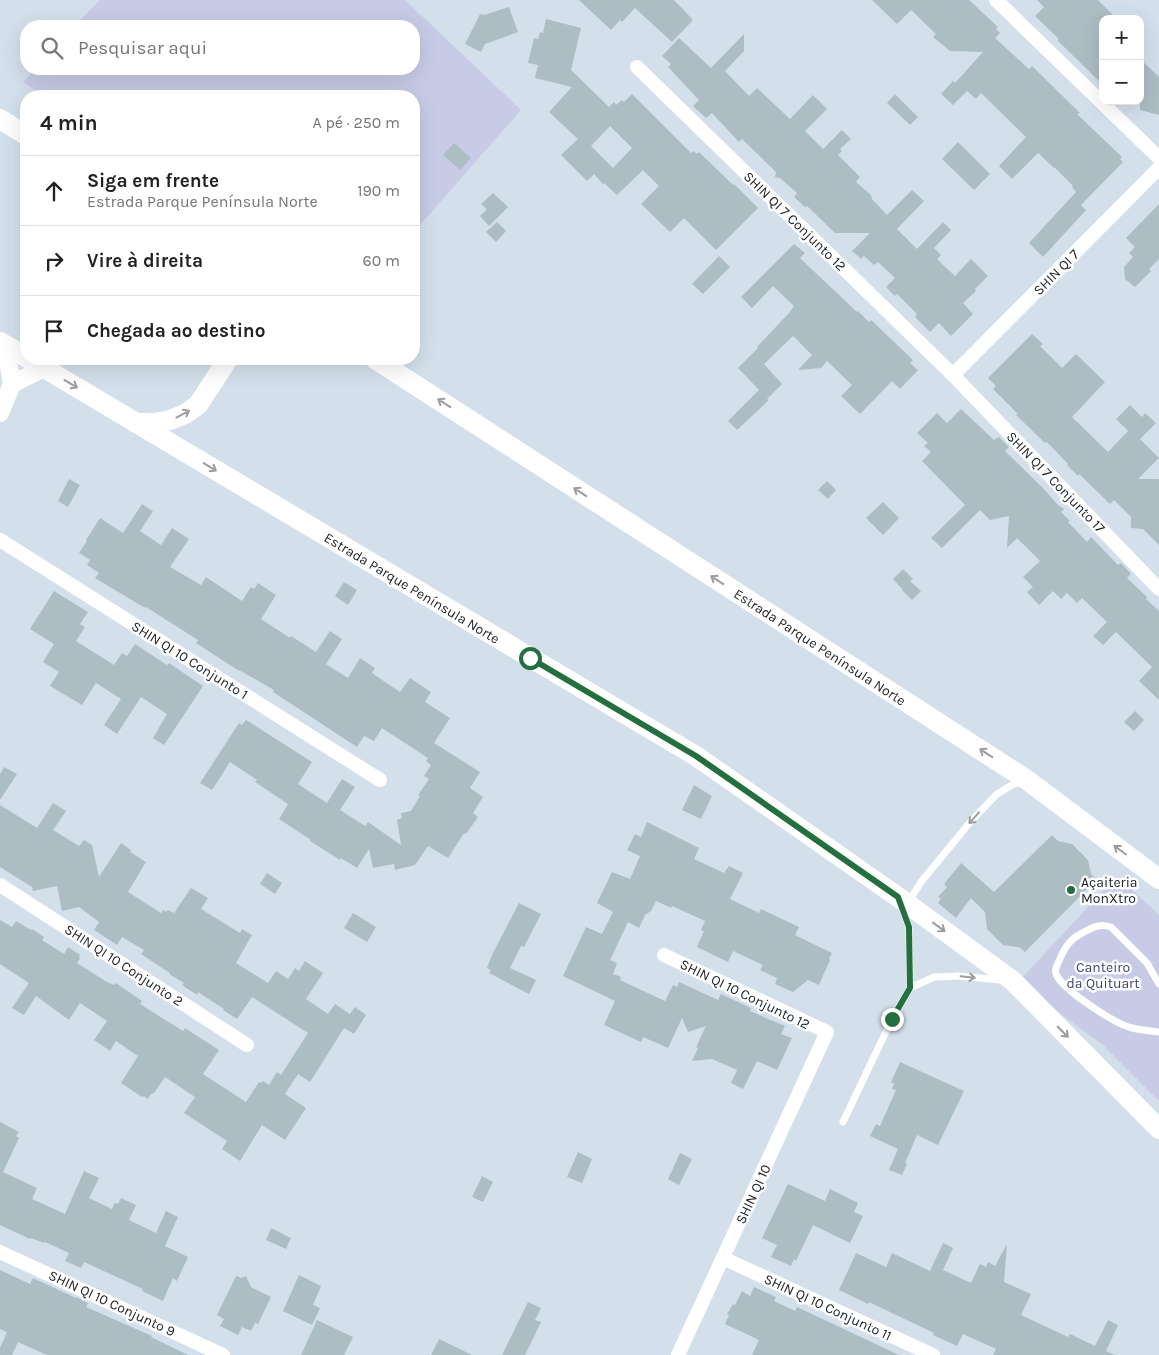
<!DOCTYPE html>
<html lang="pt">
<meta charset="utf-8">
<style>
:root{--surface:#fff;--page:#f6f6f6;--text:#222;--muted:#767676;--line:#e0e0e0}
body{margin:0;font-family:Karla,sans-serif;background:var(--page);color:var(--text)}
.controls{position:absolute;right:15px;top:15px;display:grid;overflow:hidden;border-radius:10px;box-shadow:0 5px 20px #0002}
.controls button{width:45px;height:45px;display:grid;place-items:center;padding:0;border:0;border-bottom:1px solid var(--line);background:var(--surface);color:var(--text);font:25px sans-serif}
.stop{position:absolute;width:15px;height:15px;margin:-11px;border:4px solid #236f3d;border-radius:50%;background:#fff}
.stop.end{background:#236f3d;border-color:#fff;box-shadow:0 1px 5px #0008}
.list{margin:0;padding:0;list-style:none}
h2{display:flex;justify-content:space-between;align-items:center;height:65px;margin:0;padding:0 20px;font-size:21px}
h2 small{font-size:16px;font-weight:400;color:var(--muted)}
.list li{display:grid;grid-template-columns:32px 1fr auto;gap:15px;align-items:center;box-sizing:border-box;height:70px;padding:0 20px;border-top:1px solid var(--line)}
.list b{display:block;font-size:19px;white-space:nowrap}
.list p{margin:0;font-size:16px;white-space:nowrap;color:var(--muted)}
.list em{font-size:16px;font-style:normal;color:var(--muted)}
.icon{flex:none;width:28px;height:28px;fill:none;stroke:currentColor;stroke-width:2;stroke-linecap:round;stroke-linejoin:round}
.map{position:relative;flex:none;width:1159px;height:1355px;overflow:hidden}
.search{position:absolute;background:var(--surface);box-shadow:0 5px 20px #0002;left:20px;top:20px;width:400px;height:55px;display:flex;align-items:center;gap:12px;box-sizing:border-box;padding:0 18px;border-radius:20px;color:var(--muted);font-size:19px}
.panel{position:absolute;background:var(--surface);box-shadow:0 5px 20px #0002;left:20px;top:90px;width:400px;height:275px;border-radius:20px}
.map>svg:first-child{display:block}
.green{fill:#c7cbe6}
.building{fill:#adbdc4;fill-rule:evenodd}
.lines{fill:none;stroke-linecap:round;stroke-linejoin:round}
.service{stroke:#fff;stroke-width:7}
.minor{stroke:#fff;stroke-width:14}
.tertiary{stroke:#fff;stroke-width:18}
.secondary{stroke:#fff;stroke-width:20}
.oneway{stroke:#9b9d9f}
.route{stroke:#236f3d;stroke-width:6}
.poi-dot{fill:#236f3d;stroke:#fff;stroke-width:2}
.labels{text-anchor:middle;stroke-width:5;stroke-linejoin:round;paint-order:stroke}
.street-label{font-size:14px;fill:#202529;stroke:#fff}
.poi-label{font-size:14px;fill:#202529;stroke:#fff;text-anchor:start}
.park-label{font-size:14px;fill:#404471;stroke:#fff}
</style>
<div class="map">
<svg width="1159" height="1355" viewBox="0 0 1159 1355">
<rect width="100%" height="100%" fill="#d3e0eb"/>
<g class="green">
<path d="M 100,0 L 405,0 L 521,110 L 414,232 L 414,96 L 43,96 L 23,82 L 36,69 L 414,69 L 414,26 L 75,26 Z"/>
<path d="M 1117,876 L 1159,915 L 1159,1101 L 1102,1044 L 1062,1015 L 1020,980 Z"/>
</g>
<g class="building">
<path d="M 579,0 L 674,0 L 693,20 L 672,42 L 635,8 L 622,22 L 620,20 L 611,30 Z"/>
<path d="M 872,0 L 969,0 L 998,27 L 996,29 L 1000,33 L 995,38 L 1029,69 L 1032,66 L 1080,113 L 1077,114 L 1122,157 L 1120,159 L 1123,162 L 1081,205 L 1086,210 L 1043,257 L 1029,243 L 1076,192 L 1072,187 L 1073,186 L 1054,167 L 1054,168 L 1038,153 L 1012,179 L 999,166 L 1026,137 L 981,93 L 976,99 L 967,91 L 953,105 L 941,94 L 953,81 L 955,83 L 983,52 L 950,51 L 933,37 L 936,34 L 911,10 L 897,24 Z"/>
<path d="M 1037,0 L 1098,0 L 1117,19 L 1103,19 L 1103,85 L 1057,40 L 1059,39 L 1035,16 L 1044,7 Z"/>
<path d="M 509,7 L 518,32 L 485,44 L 481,52 L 465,44 L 480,14 L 484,15 Z"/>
<path d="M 546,19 L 581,28 L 571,70 L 609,107 L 614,102 L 616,105 L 622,100 L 624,102 L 632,94 L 691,153 L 694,151 L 697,154 L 699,152 L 733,185 L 734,184 L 758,208 L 716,250 L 684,218 L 670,232 L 641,204 L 659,186 L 643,170 L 617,195 L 604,183 L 603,184 L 594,174 L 587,181 L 561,155 L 578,139 L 549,112 L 572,87 L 535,78 L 538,65 L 528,63 L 534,38 L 538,39 L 540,32 L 543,33 ZM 610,126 L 632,148 L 613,168 L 591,146 Z"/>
<path d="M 744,34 L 744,51 L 725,71 L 749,96 L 757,88 L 790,119 L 813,95 L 827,109 L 805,131 L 823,149 L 842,130 L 851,139 L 840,149 L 842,151 L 838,155 L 860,177 L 856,182 L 871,195 L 872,199 L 887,215 L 912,190 L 924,201 L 897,229 L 917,249 L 943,222 L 951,230 L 934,248 L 941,255 L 937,259 L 955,276 L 971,259 L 988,276 L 975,289 L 976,291 L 963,303 L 973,314 L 951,336 L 939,323 L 930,332 L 915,317 L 917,314 L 897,294 L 895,296 L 886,287 L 895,278 L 878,262 L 874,265 L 864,256 L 861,259 L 852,251 L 870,233 L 835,233 L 807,206 L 805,207 L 794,197 L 797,193 L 780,178 L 775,177 L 776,172 L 742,139 L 739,142 L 712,113 L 706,118 L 693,106 L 699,100 L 668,67 L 671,64 L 662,56 L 679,38 L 711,68 Z"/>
<path d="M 1140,59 L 1159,77 L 1159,115 L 1140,110 Z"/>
<path d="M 895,94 L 918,117 L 910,125 L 887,103 Z"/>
<path d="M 958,142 L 990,174 L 974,190 L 942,159 Z"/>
<path d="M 454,143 L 471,158 L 460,170 L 443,155 Z"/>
<path d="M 493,193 L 508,207 L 489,226 L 480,216 L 487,209 L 481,204 Z"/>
<path d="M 1159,204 L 1159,259 L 1149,269 L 1151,271 L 1135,287 L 1125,279 L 1124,267 L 1133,257 L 1129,253 L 1135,247 L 1126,238 Z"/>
<path d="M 497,222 L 506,231 L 496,242 L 486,232 Z"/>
<path d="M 794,244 L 805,253 L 800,258 L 857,312 L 858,311 L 869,322 L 871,320 L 913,360 L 910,363 L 918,370 L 900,389 L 892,381 L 860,414 L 841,396 L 852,385 L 827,361 L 821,368 L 798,370 L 812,355 L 793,336 L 764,364 L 782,384 L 767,399 L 769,400 L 737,430 L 728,421 L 759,390 L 738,368 L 758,348 L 757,347 L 789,313 L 794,306 L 773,286 L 752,308 L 741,297 Z"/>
<path d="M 719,256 L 730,267 L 703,294 L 692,284 Z"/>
<path d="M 1032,334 L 1043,344 L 1040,346 L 1062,368 L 1076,354 L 1105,382 L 1072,417 L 1108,452 L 1128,431 L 1116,419 L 1130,405 L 1142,417 L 1145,413 L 1156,423 L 1140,439 L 1159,458 L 1138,479 L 1159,479 L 1159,545 L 1143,529 L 1131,528 L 1131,517 L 1114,500 L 1110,504 L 1079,474 L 1078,476 L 1067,465 L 1068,464 L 1047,442 L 1045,443 L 1016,415 L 1018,414 L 993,389 L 996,386 L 988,378 Z"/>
<path d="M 961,409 L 994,440 L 999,437 L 1009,447 L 1005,451 L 1043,488 L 1058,505 L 1064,509 L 1061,512 L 1070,521 L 1068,522 L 1087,542 L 1091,537 L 1118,565 L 1121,563 L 1131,574 L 1127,578 L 1147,597 L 1146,599 L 1159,611 L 1159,700 L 1139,681 L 1152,667 L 1116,632 L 1103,645 L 1093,636 L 1107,622 L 1082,598 L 1077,603 L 1067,593 L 1061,599 L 1053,591 L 1039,605 L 1027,592 L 1033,587 L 1023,577 L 1040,561 L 1017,538 L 1007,548 L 1009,516 L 990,520 L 980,510 L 942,548 L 931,538 L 965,505 L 922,461 L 931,452 L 924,446 L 928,443 L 917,433 L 937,413 L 947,423 Z"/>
<path d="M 69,479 L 80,485 L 68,507 L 58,501 Z"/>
<path d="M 827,481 L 836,490 L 828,499 L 818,490 Z"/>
<path d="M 883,502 L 899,518 L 883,535 L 866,518 Z"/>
<path d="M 142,504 L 153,511 L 140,531 L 161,545 L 172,528 L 189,539 L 170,567 L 201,585 L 206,577 L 242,601 L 251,587 L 254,589 L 258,583 L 276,595 L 261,619 L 290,638 L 291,636 L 316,652 L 330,631 L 342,639 L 326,664 L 348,678 L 360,658 L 375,668 L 372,673 L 400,692 L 410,678 L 431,692 L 425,702 L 450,718 L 434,743 L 480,772 L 470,788 L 483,797 L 473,813 L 478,817 L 466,834 L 464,833 L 448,858 L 428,846 L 415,865 L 395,870 L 394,864 L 373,868 L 369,849 L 357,868 L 341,858 L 340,860 L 310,841 L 311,840 L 279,819 L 288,804 L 255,782 L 257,780 L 230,762 L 212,790 L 200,783 L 239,723 L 242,725 L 246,720 L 312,762 L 298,784 L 327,803 L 342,779 L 347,782 L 355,787 L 340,810 L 365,826 L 368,822 L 401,845 L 397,820 L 402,818 L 401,813 L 411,811 L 420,796 L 418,795 L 429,779 L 424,776 L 431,765 L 426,761 L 428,758 L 382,728 L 374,741 L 364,736 L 357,747 L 273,692 L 274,690 L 239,670 L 239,671 L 196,643 L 198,640 L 146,607 L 145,608 L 95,578 L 99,573 L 87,565 L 90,560 L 79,553 L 87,541 L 86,540 L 100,518 L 123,533 Z"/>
<path d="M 903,569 L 913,579 L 910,581 L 921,591 L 912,600 L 902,590 L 904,587 L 902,589 L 893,579 Z"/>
<path d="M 344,582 L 357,590 L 348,605 L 335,596 Z"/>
<path d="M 54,591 L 88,612 L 80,624 L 85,627 L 76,641 L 114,665 L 122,653 L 127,656 L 135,644 L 167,665 L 169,663 L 203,686 L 164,745 L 153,738 L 167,714 L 141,697 L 117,734 L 104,725 L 121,699 L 96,683 L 82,705 L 50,686 L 59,672 L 43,662 L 54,644 L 30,629 Z"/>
<path d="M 1135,711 L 1144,720 L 1134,731 L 1124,722 Z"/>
<path d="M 4,767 L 17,774 L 0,800 L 0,774 Z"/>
<path d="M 694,785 L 712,796 L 701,819 L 682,810 Z"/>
<path d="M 53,803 L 66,811 L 53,830 L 79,846 L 84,840 L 92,845 L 99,877 L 121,843 L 131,850 L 130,852 L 146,862 L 128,892 L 161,913 L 163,910 L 166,912 L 168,910 L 174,913 L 191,888 L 208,898 L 201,909 L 240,933 L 242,929 L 252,935 L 236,963 L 268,983 L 276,971 L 288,979 L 295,968 L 299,971 L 305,961 L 323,973 L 306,999 L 328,1014 L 335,1004 L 350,1014 L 355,1007 L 366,1015 L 354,1034 L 344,1028 L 310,1082 L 298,1074 L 285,1094 L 306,1108 L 285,1140 L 262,1125 L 240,1161 L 222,1149 L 227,1141 L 184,1113 L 195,1097 L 165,1077 L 154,1093 L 151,1094 L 148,1099 L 144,1096 L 142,1097 L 121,1083 L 138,1056 L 116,1041 L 110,1051 L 94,1040 L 107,1021 L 80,1003 L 69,1020 L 36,996 L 24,1015 L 12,1008 L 29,983 L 0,964 L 0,920 L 12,927 L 16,921 L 31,930 L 32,929 L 44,937 L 42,940 L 64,954 L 68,947 L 80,955 L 79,957 L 80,958 L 77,963 L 107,982 L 114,985 L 116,983 L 142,1001 L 140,1004 L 183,1031 L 185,1028 L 219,1050 L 203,1074 L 246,1102 L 259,1082 L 261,1083 L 263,1081 L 269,1085 L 277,1072 L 281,1075 L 308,1033 L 252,997 L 237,1019 L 223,1010 L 224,1009 L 198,992 L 197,995 L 182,985 L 184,983 L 169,974 L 170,973 L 141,954 L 144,950 L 122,937 L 117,945 L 94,930 L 99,922 L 79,907 L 62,911 L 57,886 L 33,891 L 32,887 L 0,867 L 0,805 L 37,828 Z"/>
<path d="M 647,822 L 699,848 L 694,859 L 724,873 L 729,866 L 743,873 L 730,899 L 759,913 L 761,909 L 799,927 L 795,935 L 832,953 L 829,959 L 830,960 L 819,985 L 808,980 L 793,992 L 775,984 L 777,978 L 760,970 L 763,965 L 733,951 L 728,962 L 697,947 L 704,931 L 701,930 L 705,921 L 672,906 L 671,908 L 669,907 L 656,901 L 651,911 L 645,915 L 639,928 L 628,922 L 610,960 L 617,963 L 613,974 L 621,977 L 620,980 L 665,1001 L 673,985 L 677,987 L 679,982 L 718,1000 L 721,994 L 751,1008 L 750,1011 L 785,1026 L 781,1034 L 792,1038 L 777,1070 L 757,1061 L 743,1089 L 731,1083 L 737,1070 L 712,1059 L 692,1061 L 698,1048 L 696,1047 L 706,1026 L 688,1032 L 682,1018 L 668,1048 L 643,1037 L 641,1042 L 604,1025 L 615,1001 L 563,976 L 586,927 L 602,934 L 613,912 L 597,903 L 612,872 L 630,879 L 640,856 L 627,850 L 635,834 L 641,837 Z"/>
<path d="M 1052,835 L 1058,841 L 1072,844 L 1088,860 L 1091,874 L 1097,879 L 1025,952 L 1019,947 L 1003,945 L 987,929 L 985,912 L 971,898 L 956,918 L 938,903 L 941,899 L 938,897 L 947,887 L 944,884 L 961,863 L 994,892 Z"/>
<path d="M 267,873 L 282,883 L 275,894 L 260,884 Z"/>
<path d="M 519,903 L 541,914 L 524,947 L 521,946 L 510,968 L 536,980 L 529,994 L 489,973 L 491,970 L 487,968 L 492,955 Z"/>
<path d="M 353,913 L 376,927 L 367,942 L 344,928 Z"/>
<path d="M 900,1062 L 964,1091 L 938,1145 L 917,1135 L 905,1163 L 907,1164 L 902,1175 L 889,1170 L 898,1149 L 870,1136 L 876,1124 L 880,1126 L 896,1090 L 892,1089 L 894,1084 L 891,1082 Z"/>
<path d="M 0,1122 L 19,1132 L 16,1136 L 19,1138 L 3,1172 L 37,1188 L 32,1199 L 65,1214 L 84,1171 L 99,1178 L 89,1198 L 112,1209 L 115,1203 L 118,1204 L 121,1198 L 136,1205 L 129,1220 L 156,1233 L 166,1211 L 178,1217 L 165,1246 L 188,1257 L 177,1281 L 173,1278 L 163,1301 L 142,1291 L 143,1289 L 84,1262 L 81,1268 L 65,1261 L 69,1253 L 45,1242 L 44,1243 L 31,1238 L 30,1239 L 0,1225 Z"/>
<path d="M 578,1152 L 592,1159 L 582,1183 L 567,1177 Z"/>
<path d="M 680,1153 L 692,1159 L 679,1185 L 668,1179 Z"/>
<path d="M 482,1176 L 493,1182 L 483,1202 L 472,1197 Z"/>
<path d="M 788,1184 L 825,1201 L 830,1189 L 858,1203 L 854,1212 L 863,1216 L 850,1243 L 813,1225 L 796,1261 L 794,1259 L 791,1266 L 771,1257 L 777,1245 L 762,1238 Z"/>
<path d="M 271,1228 L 291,1238 L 286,1249 L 266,1240 Z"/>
<path d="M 943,1243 L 953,1248 L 943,1270 L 971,1283 L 980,1264 L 986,1267 L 988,1262 L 995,1266 L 1007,1244 L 1004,1282 L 1031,1294 L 1021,1315 L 1068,1337 L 1070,1334 L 1095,1346 L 1108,1320 L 1118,1325 L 1106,1351 L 1115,1355 L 993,1355 L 996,1349 L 963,1334 L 957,1346 L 933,1335 L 934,1333 L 873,1304 L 869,1302 L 868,1304 L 839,1290 L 856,1253 L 886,1267 L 892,1253 L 930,1271 Z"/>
<path d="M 0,1270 L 30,1284 L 33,1278 L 76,1298 L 76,1297 L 88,1303 L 86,1307 L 152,1336 L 151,1337 L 188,1355 L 47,1355 L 18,1342 L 12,1355 L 0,1355 L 0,1348 L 7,1332 L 0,1329 Z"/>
<path d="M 299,1275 L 321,1286 L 313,1305 L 320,1308 L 312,1325 L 283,1311 Z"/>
<path d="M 236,1276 L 241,1278 L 246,1276 L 251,1287 L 271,1297 L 258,1324 L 255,1323 L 251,1331 L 242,1327 L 238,1335 L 220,1326 L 224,1319 L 217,1315 Z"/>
<path d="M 754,1287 L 776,1297 L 774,1301 L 795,1311 L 797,1307 L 899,1355 L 752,1355 L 759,1340 L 725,1324 L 729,1315 L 727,1314 L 733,1304 L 735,1305 L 742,1291 L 750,1296 Z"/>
<path d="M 528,1302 L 541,1308 L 535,1320 L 541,1322 L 525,1355 L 502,1355 Z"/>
<path d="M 317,1320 L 353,1337 L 344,1355 L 301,1355 Z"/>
<path d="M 439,1339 L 472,1355 L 431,1355 Z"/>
</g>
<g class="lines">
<g class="service">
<path d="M 908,903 L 921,882 L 971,821 L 996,795 L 1010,786 L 1021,781"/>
<path d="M 901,906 L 909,927 L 910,988 L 934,977 L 958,976 L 1001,980"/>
<path d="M 1159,984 L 1147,963 L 1111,927 C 1101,924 1095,926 1086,931 C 1071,938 1065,946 1059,961 C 1056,967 1054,971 1057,976 C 1065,991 1115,1024 1132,1028 C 1141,1030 1150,1031 1159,1032"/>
<path d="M 843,1122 L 892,1019 L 910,988"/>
</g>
<g class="minor">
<path d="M 996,0 L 1159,158"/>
<path d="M 637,67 L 953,375 L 1159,589"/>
<path d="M 953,375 L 1159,168"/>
<path d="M 0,540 L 380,780"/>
<path d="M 0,885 L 247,1045"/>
<path d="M 664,955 L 827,1032 L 678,1355"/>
<path d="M 0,1252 L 223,1355"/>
<path d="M 723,1258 L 933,1355"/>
</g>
<g class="tertiary">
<path d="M 12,384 L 44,368"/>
<path d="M 0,413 L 12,384 L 5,345"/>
</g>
<g class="secondary">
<path d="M 0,119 L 26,135"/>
<path d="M 0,342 L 26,357"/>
<path d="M 29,359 L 696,756 L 898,897 L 1013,981 L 1159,1129"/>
<path d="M 375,359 L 1027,780 L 1159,879"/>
<path d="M 136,423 L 155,423 L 170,420 L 185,414 L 198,405 L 228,359"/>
</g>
</g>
<defs><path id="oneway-shaft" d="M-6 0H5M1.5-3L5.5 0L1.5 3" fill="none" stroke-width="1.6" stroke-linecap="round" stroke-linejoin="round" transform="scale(1.25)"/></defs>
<g class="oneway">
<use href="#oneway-shaft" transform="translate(71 384) rotate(31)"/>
<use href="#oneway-shaft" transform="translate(444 403) rotate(-147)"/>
<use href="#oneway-shaft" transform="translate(183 414) rotate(-28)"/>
<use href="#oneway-shaft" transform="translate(210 467) rotate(31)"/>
<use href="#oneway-shaft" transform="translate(580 492) rotate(-147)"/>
<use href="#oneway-shaft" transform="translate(717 580) rotate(-147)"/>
<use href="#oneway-shaft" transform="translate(986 753) rotate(-147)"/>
<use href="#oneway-shaft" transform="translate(974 818) rotate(132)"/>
<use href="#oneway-shaft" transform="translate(1120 850) rotate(-143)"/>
<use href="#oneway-shaft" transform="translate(939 927) rotate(36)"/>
<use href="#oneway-shaft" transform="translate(968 977) rotate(6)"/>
<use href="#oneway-shaft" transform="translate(1063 1032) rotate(45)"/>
</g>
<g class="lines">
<path class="route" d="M 530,658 L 696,756 L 898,897 L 909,927 L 910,988 L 892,1019"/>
</g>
<circle class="poi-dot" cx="1071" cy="890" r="5"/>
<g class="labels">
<g class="street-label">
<text transform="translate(795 221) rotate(44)" y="5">SHIN QI 7 Conjunto 12</text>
<text transform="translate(1056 272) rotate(-45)" y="5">SHIN QI 7</text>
<text transform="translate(1056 482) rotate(46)" y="5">SHIN QI 7 Conjunto 17</text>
<text transform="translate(412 588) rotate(31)" y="5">Estrada Parque Península Norte</text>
<text transform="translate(820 647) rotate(33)" y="5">Estrada Parque Península Norte</text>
<text transform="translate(190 660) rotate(32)" y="5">SHIN QI 10 Conjunto 1</text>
<text transform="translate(124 965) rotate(33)" y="5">SHIN QI 10 Conjunto 2</text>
<text transform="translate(745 994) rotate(26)" y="5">SHIN QI 10 Conjunto 12</text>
<text transform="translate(753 1194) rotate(-65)" y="5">SHIN QI 10</text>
<text transform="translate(112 1303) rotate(25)" y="5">SHIN QI 10 Conjunto 9</text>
<text transform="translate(828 1307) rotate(25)" y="5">SHIN QI 10 Conjunto 11</text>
</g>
<g class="poi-label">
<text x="1081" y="887">Açaiteria<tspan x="1081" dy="16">MonXtro</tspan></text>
</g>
<g class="park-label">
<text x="1103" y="972">Canteiro<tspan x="1103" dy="16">da Quituart</tspan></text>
</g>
</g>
</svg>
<div class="controls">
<button>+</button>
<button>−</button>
</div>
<div class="stop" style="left:530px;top:658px"></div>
<div class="stop end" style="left:892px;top:1019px"></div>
<div class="search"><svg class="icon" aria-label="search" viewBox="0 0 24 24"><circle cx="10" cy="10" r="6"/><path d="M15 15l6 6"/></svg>Pesquisar aqui</div>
<section class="panel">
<h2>4 min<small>A pé · 250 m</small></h2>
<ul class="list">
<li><svg class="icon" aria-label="ahead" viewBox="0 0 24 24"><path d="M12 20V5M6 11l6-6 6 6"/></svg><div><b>Siga em frente</b><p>Estrada Parque Península Norte</p></div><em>190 m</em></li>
<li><svg class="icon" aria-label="right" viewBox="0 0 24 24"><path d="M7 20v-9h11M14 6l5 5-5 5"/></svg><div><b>Vire à direita</b></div><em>60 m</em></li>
<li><svg class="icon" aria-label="arrive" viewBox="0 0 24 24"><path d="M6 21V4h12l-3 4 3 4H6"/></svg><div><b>Chegada ao destino</b></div></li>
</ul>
</section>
</div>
